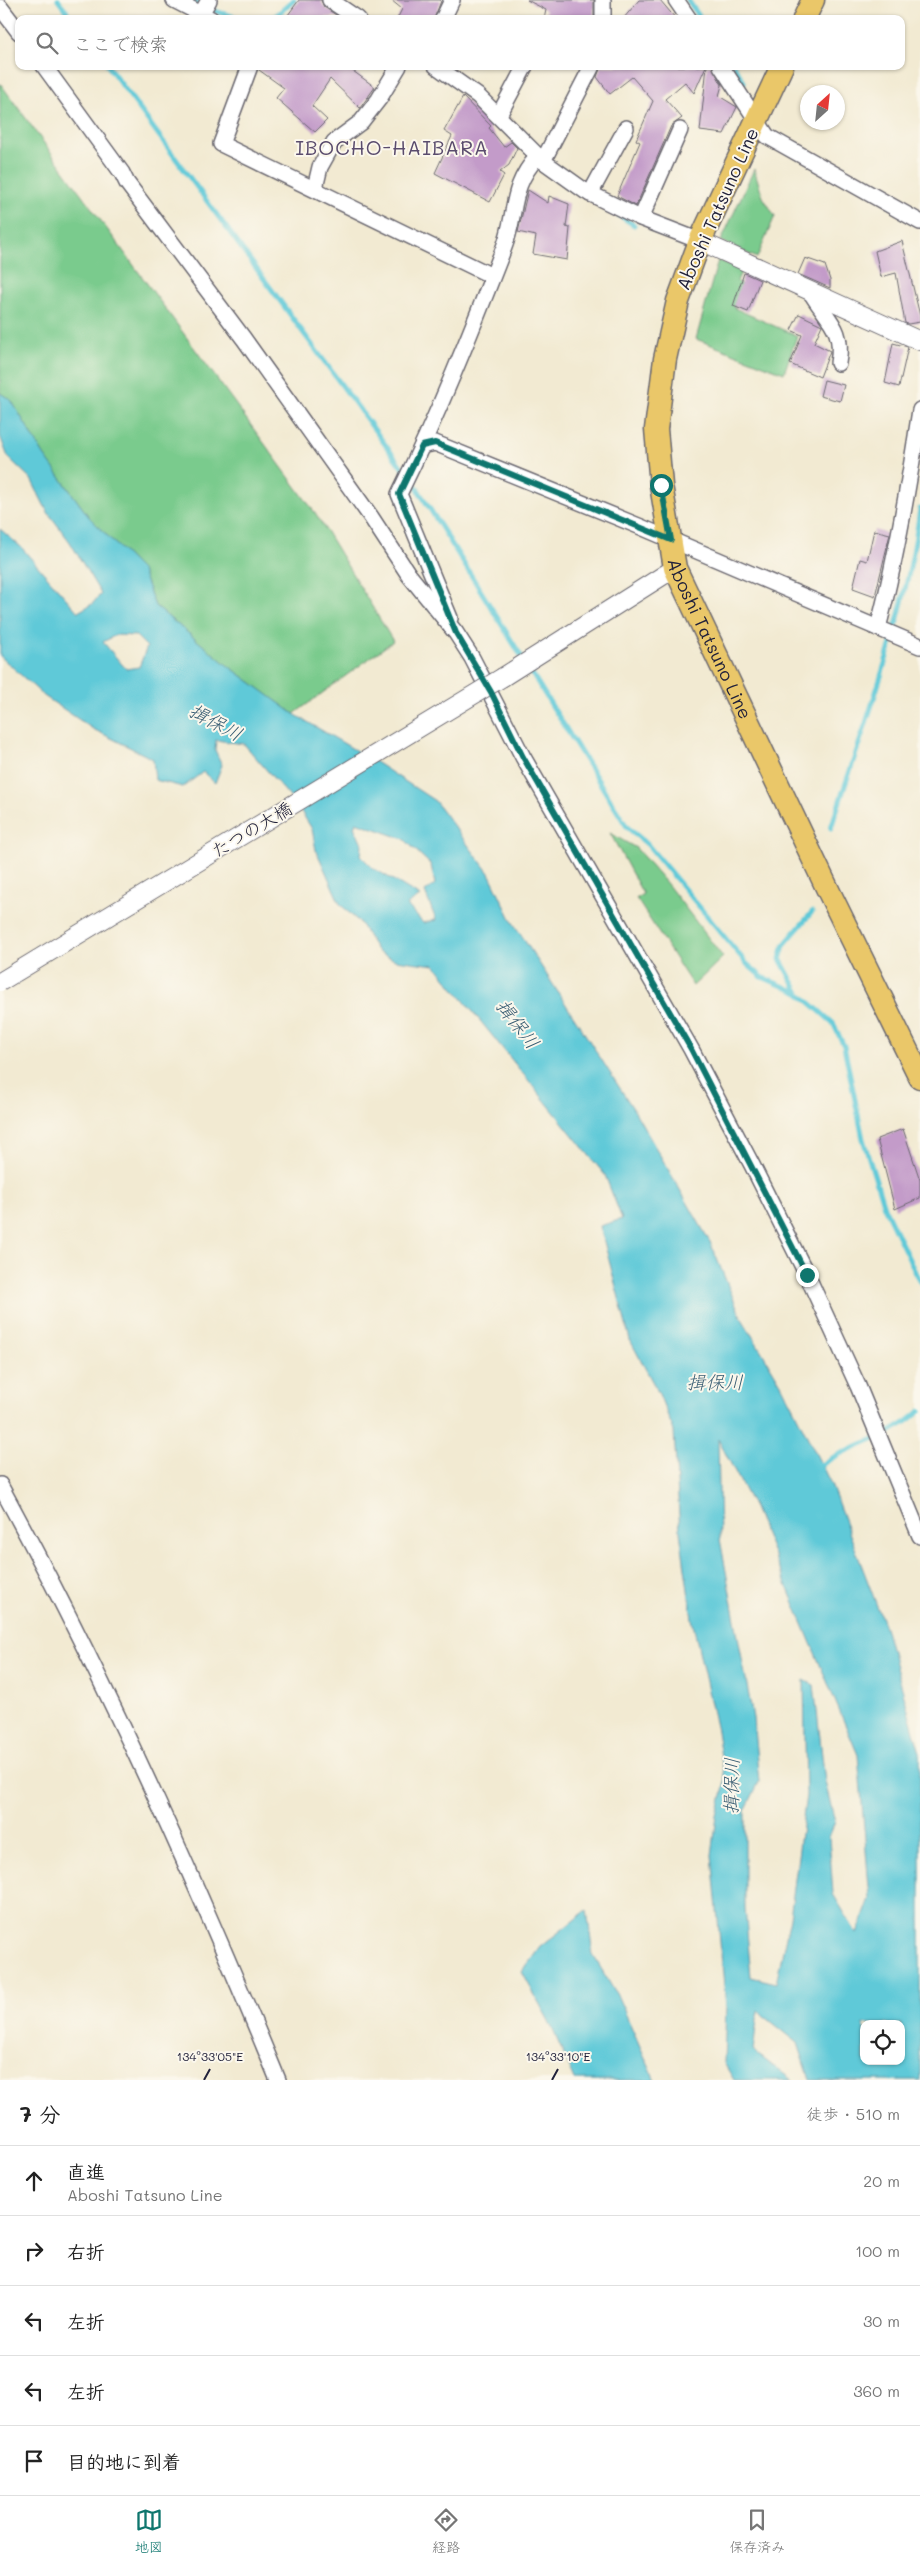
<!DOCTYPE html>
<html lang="ja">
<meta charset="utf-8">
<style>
:root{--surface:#fff;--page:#f6f6f6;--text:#222;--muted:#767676;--line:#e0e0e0;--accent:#0f766e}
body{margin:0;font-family:Mali,"Klee One",sans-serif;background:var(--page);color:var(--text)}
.controls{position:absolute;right:15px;bottom:15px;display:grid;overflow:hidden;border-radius:10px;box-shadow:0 1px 4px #0004}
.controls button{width:45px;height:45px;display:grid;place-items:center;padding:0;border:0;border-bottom:1px solid var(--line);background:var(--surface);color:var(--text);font:25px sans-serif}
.compass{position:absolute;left:800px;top:85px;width:45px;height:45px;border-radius:50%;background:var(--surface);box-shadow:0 1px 4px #0004;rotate:27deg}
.stop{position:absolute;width:15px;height:15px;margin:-11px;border:4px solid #0f766e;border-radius:50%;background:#fff}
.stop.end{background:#0f766e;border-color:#fff;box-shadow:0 1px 5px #0008}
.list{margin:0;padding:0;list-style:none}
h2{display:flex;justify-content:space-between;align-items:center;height:65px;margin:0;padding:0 20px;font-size:21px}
h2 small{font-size:16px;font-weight:400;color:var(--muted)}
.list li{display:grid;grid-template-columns:32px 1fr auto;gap:15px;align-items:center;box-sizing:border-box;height:70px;padding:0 20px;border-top:1px solid var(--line)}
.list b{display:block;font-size:19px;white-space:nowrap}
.list p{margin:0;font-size:16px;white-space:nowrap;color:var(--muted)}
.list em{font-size:16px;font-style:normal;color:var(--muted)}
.icon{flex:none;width:28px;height:28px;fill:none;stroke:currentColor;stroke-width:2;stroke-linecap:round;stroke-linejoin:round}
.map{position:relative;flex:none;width:920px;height:2080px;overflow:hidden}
.search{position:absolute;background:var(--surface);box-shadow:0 1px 4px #0004;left:15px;right:15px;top:15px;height:55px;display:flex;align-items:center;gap:12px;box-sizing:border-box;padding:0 18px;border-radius:10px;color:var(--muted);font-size:19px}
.sheet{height:415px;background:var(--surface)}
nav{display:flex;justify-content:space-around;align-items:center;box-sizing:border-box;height:70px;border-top:1px solid var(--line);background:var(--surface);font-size:14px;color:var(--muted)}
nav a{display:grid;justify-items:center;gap:2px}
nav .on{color:var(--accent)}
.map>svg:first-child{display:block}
.green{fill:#7acb8d;stroke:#4e7664}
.water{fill:#5ec9d8;stroke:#40768a;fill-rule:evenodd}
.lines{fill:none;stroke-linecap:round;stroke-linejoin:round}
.stream{stroke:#5ec9d8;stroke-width:5}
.building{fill:#c39bc9}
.minor-casing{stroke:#6b6870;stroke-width:18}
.tertiary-casing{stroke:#6b6870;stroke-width:20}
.primary-casing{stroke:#6b6870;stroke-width:25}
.minor{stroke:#fff;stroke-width:15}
.tertiary{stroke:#fff;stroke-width:18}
.primary{stroke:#eac769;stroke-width:22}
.tertiary-bridge-casing{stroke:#6b6870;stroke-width:20;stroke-linecap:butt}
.tertiary-bridge{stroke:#fff;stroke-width:18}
.route{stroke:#0f766e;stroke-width:6}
.ticks{fill:none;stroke:#22223b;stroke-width:2}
.labels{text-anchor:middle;stroke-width:4;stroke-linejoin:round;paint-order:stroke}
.street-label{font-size:18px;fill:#22223b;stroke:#fbf7ec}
.water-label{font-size:19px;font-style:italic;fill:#375c72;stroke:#fbf7ec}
.quarter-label{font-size:20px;letter-spacing:1px;fill:#5a4c6d;stroke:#fbf7ec}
.ticks-label{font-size:12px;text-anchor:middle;fill:#22223b;stroke:#fbf7ec;stroke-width:4;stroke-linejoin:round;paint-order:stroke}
</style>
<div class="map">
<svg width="920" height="2080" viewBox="0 0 920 2080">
<rect width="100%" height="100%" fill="#fbf7ec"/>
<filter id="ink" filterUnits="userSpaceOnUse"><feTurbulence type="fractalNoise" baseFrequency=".02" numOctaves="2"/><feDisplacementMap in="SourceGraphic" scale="10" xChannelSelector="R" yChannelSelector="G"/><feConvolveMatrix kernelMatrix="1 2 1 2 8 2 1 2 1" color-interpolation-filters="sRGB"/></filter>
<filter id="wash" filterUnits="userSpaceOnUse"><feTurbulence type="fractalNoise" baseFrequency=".0096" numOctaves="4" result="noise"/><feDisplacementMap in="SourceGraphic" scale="20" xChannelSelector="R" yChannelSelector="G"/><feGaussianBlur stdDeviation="1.12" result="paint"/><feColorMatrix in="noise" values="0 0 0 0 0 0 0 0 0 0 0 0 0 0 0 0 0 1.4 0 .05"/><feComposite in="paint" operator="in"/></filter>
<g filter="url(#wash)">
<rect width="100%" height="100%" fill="#f2ead2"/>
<g class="green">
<path d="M 0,83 L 316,514 L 393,641 L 294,714 L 227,665 L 155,606 L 142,571 L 89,517 L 44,455 L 11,400 L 0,393 Z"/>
<path d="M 754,169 L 763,197 L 775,216 L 757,258 L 721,241 Z"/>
<path d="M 718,260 L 742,270 L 737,281 L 742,286 L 734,308 L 797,336 L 784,373 L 696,339 Z"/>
<path d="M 610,833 L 636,848 L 668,885 L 723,957 L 693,986 L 636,898 L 643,894 Z"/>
</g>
<g class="water">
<path d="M 0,393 L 11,400 L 44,455 L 89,517 L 142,571 L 155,606 L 227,665 L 294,714 L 377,763 L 435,801 L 489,873 L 512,921 L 634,1110 L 710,1242 L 741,1317 L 781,1384 L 830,1482 L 885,1627 L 920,1753 L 920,2080 L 810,2080 L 798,2043 L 758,2011 L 753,2051 L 792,2080 L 734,2080 L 724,2063 L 726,2007 L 712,1855 L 717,1816 L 725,1782 L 717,1731 L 692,1619 L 680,1532 L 674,1431 L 659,1394 L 630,1340 L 600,1226 L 622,1219 L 605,1175 L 435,965 L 395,960 L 378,952 L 360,923 L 340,904 L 316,850 L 312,829 L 297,805 L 244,744 L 216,740 L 215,750 L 222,765 L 215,783 L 203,772 L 183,787 L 155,780 L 153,759 L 93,729 L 44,696 L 0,656 L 0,529 L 21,547 L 78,612 L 92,604 L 101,594 L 70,542 L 47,511 L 31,479 L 8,457 L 0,436 ZM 116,635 L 136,636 L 147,647 L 139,667 L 126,669 L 103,642 ZM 356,822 L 404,839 L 431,865 L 435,884 L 425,892 L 436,920 L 423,923 L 407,905 L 420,896 L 373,868 L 361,856 L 362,843 L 354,827 ZM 718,1439 L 754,1508 L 858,1755 L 870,1899 L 857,1934 L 833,1894 L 829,1837 L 835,1822 L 825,1782 L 814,1685 L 804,1680 L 806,1795 L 790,1918 L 776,1983 L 751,1977 L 745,1908 L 745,1811 L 759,1782 L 753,1718 L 720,1539 ZM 864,2024 L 901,2024 L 901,2061 L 864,2061 Z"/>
<path d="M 587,1910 L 593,1955 L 618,1997 L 655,2080 L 575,2080 L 549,2021 L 522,1972 L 540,1947 Z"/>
</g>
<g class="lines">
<g class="stream">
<path d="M 58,0 L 72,19"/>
<path d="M 192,0 L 211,10 L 242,19"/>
<path d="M 688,0 L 701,19"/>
<path d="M 272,19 L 294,0"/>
<path d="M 108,66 L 417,488 L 627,827 L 647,844 L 747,964 L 762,977 L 799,993"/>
<path d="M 734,66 L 744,82"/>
<path d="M 620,216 L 634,225"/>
<path d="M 831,828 C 865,723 906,618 920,509"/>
<path d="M 812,912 L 784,945 L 780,959 L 799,993 L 833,1023 L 844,1046 L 863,1139 L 884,1207 L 920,1282"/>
<path d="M 816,1469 C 847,1444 891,1439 920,1411"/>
</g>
</g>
<g id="blocks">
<g class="building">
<path d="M 299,0 L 321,0 L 324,7 L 339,17 L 285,19 Z"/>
<path d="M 391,0 L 440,0 L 441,1 L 434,19 L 397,19 L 402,9 Z"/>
<path d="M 527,0 L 594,0 L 594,19 L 544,19 L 546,10 Z"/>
<path d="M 639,0 L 660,0 L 676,19 L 623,19 Z"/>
<path d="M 259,66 L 346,66 L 375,87 L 360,108 L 330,79 L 312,106 L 327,120 L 315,132 L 276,98 L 284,88 L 259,70 Z"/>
<path d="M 601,66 L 706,66 L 694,93 L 685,82 L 665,99 L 682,118 L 671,126 L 636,206 L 617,196 L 640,142 L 636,140 L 653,101 L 632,77 L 610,94 L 597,77 Z"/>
<path d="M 707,66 L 712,66 L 722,85 L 719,96 L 737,107 L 724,134 L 700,131 Z"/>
<path d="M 463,97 L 491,126 L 489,128 L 504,147 L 511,142 L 517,148 L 509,165 L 500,172 L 504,175 L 490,202 L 435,173 L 452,136 L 444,131 Z"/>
<path d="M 528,190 L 548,203 L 549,196 L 569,204 L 566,227 L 570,228 L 567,260 L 533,254 L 536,236 L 518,232 Z"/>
<path d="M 902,241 L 920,316 L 920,322 L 908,324 L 905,323 L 896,273 L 881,277 L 875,251 Z"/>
<path d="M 805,258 L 825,265 L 830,280 L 830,288 L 798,274 Z"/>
<path d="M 744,273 L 760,280 L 748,312 L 733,306 Z"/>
<path d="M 799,314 L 822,325 L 814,343 L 830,351 L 820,377 L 790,364 L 802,335 L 791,330 Z"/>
<path d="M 893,343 L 908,347 L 899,387 L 885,383 Z"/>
<path d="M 824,380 L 844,385 L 840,401 L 820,396 Z"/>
<path d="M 874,530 L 890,534 L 875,596 L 853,588 L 860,559 L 867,561 Z"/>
<path d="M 903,1129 L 920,1180 L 920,1198 L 895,1209 L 877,1139 Z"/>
</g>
</g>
</g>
<g filter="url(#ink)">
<use href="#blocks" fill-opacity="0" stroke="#6b6870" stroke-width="1"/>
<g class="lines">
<defs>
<g id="minor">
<path d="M 174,0 L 211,19"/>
<path d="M 330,0 L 358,19"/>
<path d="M 676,0 L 689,19"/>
<path d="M 0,7 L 19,32"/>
<path d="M 201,14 L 209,0"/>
<path d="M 443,19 L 452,0"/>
<path d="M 603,19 L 603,0"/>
<path d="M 44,66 L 122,173 L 127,183 L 244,339 L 371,517 L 409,575 L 456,633 L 472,658 L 523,757 L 691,1049 L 752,1165 L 807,1275 L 858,1386 L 920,1536"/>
<path d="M 250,66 L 221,144 L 492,276"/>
<path d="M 436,66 L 478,96 L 543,161 L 585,191 L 638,217 L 700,241"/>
<path d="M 721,66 L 767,136 L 920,222"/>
<path d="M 499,115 L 525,66"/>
<path d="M 543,161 L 592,66"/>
<path d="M 315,188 L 320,167 L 334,142 L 361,122 L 379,99 L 399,66"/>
<path d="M 590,194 L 626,128"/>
<path d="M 641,218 L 680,130"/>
<path d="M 810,291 C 826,319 845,328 838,363"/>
<path d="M 422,446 L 435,443 L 641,527 L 920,646"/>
<path d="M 450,618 L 399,494 C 438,415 471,332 503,250 C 518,213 508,189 538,156"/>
<path d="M 878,628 C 897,556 909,484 920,410"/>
<path d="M 0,1485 C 105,1677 195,1878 278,2080"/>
</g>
<g id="tertiary">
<path d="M 700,241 L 920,341"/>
<path d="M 503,677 L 675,568"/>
</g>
<g id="primary">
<path d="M 804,19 L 813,0"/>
<path id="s1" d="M 782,66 L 700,241 L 678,301 L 665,359 L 656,429 L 661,485 L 675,568 L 829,892 L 920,1077"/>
</g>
</defs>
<use href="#minor" class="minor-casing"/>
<use href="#tertiary" class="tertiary-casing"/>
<use href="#primary" class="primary-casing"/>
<use href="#minor" class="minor"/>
<use href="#tertiary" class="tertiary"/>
<use href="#primary" class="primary"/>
<defs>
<path id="tertiary-bridge" d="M 0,982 L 503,677"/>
</defs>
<use href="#tertiary-bridge" class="tertiary-bridge-casing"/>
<use href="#tertiary-bridge" class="tertiary-bridge"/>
</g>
</g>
<g class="lines" filter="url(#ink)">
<path class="route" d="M 661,485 L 671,540 L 435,443 L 422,446 L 399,494 L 456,633 L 491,692 L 523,757 L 691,1049 L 807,1275"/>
</g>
<path class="ticks" d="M 204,2080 L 210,2069M 552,2080 L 558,2069"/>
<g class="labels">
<g class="street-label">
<text transform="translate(718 209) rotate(-66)" y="6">Aboshi Tatsuno Line</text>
<text dy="6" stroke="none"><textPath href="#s1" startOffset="606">Aboshi Tatsuno Line</textPath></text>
<text transform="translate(252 830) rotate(-31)" y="6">たつの大橋</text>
</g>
<g class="water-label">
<text transform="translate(216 722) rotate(28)" y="7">揖保川</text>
<text transform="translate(518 1024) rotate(52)" y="7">揖保川</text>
<text x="715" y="1389">揖保川</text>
<text transform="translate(731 1786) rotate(-89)" y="7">揖保川</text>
</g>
<g class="quarter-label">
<text x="392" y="155">IBOCHO-HAIBARA</text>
</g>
</g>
<g class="ticks-label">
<text x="210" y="2061">134°33'05"E</text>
<text x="558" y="2061">134°33'10"E</text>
</g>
</svg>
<div class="controls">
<button><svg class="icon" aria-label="locate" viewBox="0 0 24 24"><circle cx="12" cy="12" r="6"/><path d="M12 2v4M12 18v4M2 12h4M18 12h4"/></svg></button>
</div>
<svg class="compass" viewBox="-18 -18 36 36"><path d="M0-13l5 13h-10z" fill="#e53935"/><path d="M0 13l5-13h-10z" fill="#767676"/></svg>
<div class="stop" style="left:661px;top:485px"></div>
<div class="stop end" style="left:807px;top:1275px"></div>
<div class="search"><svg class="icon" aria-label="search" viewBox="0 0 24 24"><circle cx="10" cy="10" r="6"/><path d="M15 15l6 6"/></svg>ここで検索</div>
</div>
<section class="sheet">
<h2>7 分<small>徒歩 · 510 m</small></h2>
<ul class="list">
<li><svg class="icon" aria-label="ahead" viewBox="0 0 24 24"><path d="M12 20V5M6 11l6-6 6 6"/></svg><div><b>直進</b><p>Aboshi Tatsuno Line</p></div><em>20 m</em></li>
<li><svg class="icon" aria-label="right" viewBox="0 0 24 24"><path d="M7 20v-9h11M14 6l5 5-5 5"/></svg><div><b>右折</b></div><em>100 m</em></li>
<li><svg class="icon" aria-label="left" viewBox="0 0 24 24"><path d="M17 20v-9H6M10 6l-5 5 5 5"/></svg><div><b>左折</b></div><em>30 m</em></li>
<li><svg class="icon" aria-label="left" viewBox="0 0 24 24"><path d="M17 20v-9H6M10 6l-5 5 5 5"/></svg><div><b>左折</b></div><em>360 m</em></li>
<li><svg class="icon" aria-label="arrive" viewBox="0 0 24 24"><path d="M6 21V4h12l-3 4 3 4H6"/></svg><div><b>目的地に到着</b></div></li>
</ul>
</section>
<nav>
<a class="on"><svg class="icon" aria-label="map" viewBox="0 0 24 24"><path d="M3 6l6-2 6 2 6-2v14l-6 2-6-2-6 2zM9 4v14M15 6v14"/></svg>地図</a>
<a><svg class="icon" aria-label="directions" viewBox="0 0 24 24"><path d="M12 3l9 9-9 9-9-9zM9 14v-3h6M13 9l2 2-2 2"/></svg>経路</a>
<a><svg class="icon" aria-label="saved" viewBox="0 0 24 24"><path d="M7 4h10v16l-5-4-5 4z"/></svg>保存済み</a>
</nav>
